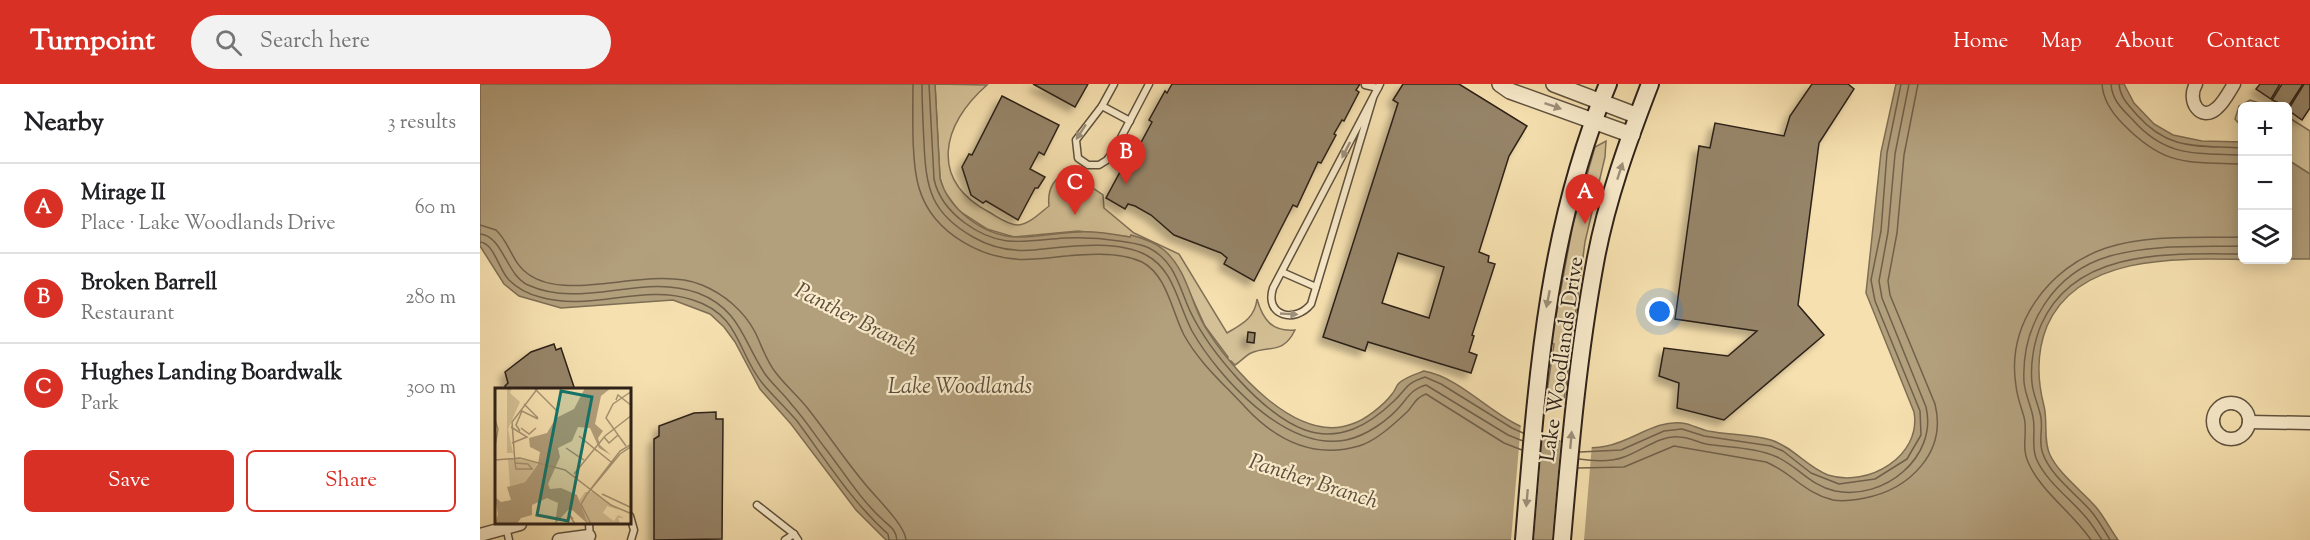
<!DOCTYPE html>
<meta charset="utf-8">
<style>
:root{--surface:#fff;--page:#f2f2f2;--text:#202124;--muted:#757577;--line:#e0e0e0;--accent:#d93025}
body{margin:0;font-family:"Sorts Mill Goudy",serif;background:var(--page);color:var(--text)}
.controls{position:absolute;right:18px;top:18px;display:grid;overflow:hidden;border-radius:9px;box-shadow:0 3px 15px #0003}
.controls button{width:54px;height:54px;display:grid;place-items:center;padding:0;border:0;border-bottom:2px solid var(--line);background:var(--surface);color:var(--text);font:30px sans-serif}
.you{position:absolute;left:1180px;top:228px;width:21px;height:21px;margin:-15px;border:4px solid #fff;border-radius:50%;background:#1a73e8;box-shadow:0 0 0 9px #1a73e833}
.badge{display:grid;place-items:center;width:39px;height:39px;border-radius:50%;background:var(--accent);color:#fff;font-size:20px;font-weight:700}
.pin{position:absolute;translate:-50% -50px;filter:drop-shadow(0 2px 3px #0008)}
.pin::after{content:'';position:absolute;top:32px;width:21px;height:18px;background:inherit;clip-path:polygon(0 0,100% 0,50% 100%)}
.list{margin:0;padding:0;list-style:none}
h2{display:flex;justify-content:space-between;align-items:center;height:78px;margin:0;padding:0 24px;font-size:26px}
h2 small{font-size:20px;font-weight:400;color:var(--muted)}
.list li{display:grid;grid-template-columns:39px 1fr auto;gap:18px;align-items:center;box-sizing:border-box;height:90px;padding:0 24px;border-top:2px solid var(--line)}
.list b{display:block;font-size:22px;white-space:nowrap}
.list p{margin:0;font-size:20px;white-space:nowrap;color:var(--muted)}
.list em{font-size:20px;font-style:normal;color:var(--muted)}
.actions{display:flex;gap:12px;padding:18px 24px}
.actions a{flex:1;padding:14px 0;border:2px solid var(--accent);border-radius:9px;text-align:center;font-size:21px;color:var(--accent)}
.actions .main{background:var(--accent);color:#fff}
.icon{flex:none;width:33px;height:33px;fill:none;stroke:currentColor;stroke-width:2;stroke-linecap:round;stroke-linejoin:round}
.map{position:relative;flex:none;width:1830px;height:456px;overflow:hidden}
header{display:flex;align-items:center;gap:36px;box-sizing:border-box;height:84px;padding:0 30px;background:var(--accent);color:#fff}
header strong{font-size:28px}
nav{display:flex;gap:33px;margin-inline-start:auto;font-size:21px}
.search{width:420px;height:54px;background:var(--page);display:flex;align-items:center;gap:15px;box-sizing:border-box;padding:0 21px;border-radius:33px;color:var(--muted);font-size:22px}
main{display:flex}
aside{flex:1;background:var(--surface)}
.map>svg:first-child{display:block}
.green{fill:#d4c096;stroke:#807058;stroke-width:1.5}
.water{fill:#b29f7c;stroke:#7d6d54;stroke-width:1.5}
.pier{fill:#f6e0af}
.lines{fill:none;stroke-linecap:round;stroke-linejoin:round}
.shore{stroke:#70604a;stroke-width:1.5}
.building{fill:#968467;stroke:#2d2119;stroke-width:1.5;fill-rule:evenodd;filter:url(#shadow)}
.service-casing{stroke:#5f513e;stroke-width:9}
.minor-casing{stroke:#5f513e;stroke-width:15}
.tertiary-casing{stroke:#5f513e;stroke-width:18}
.secondary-casing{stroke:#2d2119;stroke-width:20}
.service{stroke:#f9ebcb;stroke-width:6}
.minor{stroke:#f9ebcb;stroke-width:12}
.tertiary{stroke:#f9ebcb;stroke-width:15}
.secondary{stroke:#f9ebcb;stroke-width:16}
.oneway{fill:#9d907b}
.labels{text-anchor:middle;stroke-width:4.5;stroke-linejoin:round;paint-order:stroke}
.street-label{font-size:21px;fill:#2d2119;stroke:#f9ebcb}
.water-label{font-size:22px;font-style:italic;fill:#5c4d3c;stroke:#f9ebcb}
.inset-road{fill:none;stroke:#a69473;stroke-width:1.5}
.view{fill:#0f766e;fill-opacity:0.15;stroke:#0f766e;stroke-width:3}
.inset-edge{fill:none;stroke:#2d2119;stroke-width:3}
</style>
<header>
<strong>Turnpoint</strong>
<div class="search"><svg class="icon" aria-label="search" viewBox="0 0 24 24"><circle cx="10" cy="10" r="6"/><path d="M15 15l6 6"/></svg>Search here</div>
<nav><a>Home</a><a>Map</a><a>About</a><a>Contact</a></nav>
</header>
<main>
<aside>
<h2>Nearby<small>3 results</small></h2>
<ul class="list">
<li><span class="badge">A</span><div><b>Mirage II</b><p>Place · Lake Woodlands Drive</p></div><em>60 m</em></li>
<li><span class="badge">B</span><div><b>Broken Barrell</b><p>Restaurant</p></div><em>280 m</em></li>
<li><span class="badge">C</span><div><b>Hughes Landing Boardwalk</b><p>Park</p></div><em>300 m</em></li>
</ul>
<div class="actions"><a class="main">Save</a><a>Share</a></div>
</aside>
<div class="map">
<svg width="1830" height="456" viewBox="0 0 1830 456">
<defs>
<filter id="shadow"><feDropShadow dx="-5.5" dy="5.5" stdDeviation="3" flood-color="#0004"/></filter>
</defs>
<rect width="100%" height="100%" fill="#f6e0af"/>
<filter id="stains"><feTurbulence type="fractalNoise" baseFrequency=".00333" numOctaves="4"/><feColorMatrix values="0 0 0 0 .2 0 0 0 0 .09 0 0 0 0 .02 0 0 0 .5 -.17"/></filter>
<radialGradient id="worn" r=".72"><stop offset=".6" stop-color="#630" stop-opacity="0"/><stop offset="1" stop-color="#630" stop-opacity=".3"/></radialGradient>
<g class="green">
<path d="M 455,0 L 507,1 C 461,41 449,96 509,128 C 518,133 528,141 538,141 C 550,140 561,128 569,122 C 567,106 574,94 588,87 L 623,111 L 624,124 L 654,149 L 699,170 L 747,249 C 762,240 775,234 777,215 C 783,236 792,248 815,246 C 803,271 789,261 771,269 C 765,272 760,278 755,281 L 751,277 L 730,290 L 748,273 L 725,242 L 698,183 L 650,153 L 598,147 L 534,153 L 507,145 L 479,127 L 464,107 L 460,94 Z"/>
<path d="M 1770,16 L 1789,22 L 1762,22 L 1762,43 L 1755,35 L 1759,22 Z"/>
<path d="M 1808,33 L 1830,47 L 1830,90 L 1808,76 Z"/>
<path d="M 1126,57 L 1125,73 L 1105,158 L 1084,316 L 1066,315 L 1074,260 L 1071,259 L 1093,140 L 1115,63 Z"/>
</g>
<g class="water">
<path d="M 0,0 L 455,0 L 460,94 C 468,125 503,151 535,153 C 557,154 578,148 599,148 C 616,147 633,150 650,153 L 651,151 C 662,154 675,158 684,166 C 707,186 710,216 724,241 C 750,284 816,361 872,340 C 885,336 904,321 912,310 C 915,307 916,302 919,299 C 926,293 936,290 944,287 C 977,293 1004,323 1034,339 C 1050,348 1071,354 1089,360 C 1139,376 1164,335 1202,339 C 1211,340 1219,345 1228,347 C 1249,351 1270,350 1291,356 C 1313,363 1327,383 1348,391 C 1388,404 1442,372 1434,328 L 1386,209 L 1401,68 L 1416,0 L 1644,0 L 1654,19 L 1674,40 L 1693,51 L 1722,57 L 1762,58 L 1762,176 L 1792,176 C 1720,176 1602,162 1567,242 C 1556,269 1557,295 1564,322 C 1568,338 1563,357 1570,371 C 1580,391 1600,405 1615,422 C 1624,432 1630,445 1638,456 L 406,456 L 376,426 L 311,340 L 280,305 L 255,258 L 244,243 L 230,230 L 193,216 L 81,224 L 39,212 L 24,200 L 0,162 Z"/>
<path d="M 1808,76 L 1830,90 L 1830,175 L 1808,175 Z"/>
</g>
<g class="pier">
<path d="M 1041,339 L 1063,347 L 1054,456 L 1031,456 Z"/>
<path d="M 1081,354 L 1112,360 L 1104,456 L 1072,456 Z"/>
</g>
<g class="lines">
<g class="shore">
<path d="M 433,0 C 433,28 431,78 439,104 C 453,151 507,179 554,175 C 585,173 632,164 662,178 C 687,191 692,228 704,251 C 720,280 744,300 766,324 C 796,356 834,375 879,362 C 896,357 914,340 927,328 C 934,321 935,314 946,310 L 1024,359 L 1042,366"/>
<path d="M 442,0 C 442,20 443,39 444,59 C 446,105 451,129 493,153 C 512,164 532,168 554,166 C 587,163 635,155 666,171 C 694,185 698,221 712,247 C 739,294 806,368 866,356 C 886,352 909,336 922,320 C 930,310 933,305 946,301 L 1028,351 L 1043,357"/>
<path d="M 449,0 L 454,95 C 458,114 470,128 485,139 C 520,165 545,157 584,154 C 603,153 621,154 639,157 C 650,159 659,159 669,164 C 695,177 699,203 710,227 C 729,267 783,331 825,346 C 860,358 889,341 914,317 C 927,305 924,300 945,293 L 961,300 L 1032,344 L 1043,349"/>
<path d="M 1622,0 C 1623,16 1632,29 1643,40 C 1685,83 1707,78 1762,80"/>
<path d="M 1631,0 C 1632,16 1642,25 1652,35 C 1686,74 1716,69 1762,71"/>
<path d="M 1639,0 C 1640,14 1649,21 1657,31 C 1690,68 1719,61 1762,64"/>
<path d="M 0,141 L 16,146 C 30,159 32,179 48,190 C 89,220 170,180 222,201 C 244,210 264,227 275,248 C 282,262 286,277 296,289 C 306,302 319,313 329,326 C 347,349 363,373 381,395 C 392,410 425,440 426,456"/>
<path d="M 0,150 C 23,152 26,191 48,201 C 103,226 162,188 218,209 C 260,225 263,257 285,290 C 293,301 304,310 312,321 C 324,334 334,350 345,364 C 363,387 380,415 402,435 C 409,442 416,445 417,456"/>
<path d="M 0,158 C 14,159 19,186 29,196 C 38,205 48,210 60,213 C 111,228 163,199 213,216 C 261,231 257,269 283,300 C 294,313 306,324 317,337 C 346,376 372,418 408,450 L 409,456"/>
<path d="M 1100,368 L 1141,366 L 1184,347 L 1202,345 L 1224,352 L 1291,362 L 1303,367 L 1331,389 L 1359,400 L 1395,395 L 1427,375 L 1441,351 L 1440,327 L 1395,217 L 1391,196 L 1401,147 L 1407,69 L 1421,0"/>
<path d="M 1099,375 C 1113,377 1131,378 1144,373 C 1162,367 1180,351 1199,353 C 1209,353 1217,358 1226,360 C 1249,364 1275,363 1297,373 C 1319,383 1329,401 1355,407 C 1404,417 1458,373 1446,323 L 1402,214 L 1399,197 L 1408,148 L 1415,70 L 1429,0"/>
<path d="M 1098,384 L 1144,383 L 1194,362 L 1286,378 C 1311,388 1324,409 1353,416 C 1363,418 1375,416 1385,414 C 1430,405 1467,368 1455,320 L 1410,211 L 1408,197 L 1417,149 L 1424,71 L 1438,0"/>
<path d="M 1611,456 C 1593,429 1561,408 1548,378 C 1541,363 1548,348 1544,333 C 1541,323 1537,312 1536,302 C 1526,240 1569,183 1626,164 C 1668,150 1719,154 1762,153"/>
<path d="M 1622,456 C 1616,447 1610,437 1603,430 C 1588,413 1565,396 1556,374 C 1551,360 1556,347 1553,333 C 1551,322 1545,310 1544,298 C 1541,241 1574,188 1630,172 C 1672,160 1719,163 1762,162"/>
<path d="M 1630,456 C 1624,446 1618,435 1610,426 C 1595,409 1571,392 1563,370 C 1558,358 1563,347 1561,334 C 1559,322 1553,311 1552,299 C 1550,280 1554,258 1561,241 C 1595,163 1692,170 1762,170"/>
</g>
</g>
<g class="building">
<path d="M 553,0 L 608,0 L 595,23 Z"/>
<path d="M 692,0 L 880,0 L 876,6 L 879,8 L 864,37 L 862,36 L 854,50 L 856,51 L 841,79 L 838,78 L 817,123 L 813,121 L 774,197 L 744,180 L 747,174 L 741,169 L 694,151 L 671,131 L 655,122 L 648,120 L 645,125 L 626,114 L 647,75 L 651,77 L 672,38 L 669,36 L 685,7 L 687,9 Z"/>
<path d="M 923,0 L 979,0 L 1047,42 L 1029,72 L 999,168 L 1009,172 L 1008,178 L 1015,180 L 992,251 L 994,252 L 989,268 L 997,271 L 991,289 L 888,258 L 885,267 L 843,253 L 918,19 L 913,16 ZM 918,169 L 964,183 L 949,234 L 902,219 Z"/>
<path d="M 1332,0 L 1368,0 L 1374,5 L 1339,59 L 1318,221 L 1344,251 L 1244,336 L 1197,324 L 1199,299 L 1179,292 L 1184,264 L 1248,272 L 1277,247 L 1195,235 L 1219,62 L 1230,64 L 1235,39 L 1304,52 L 1310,32 Z"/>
<path d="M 1780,0 L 1800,0 L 1791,15 L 1776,5 Z"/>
<path d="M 1802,0 L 1823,0 L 1808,23 L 1792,16 Z"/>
<path d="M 1824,0 L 1830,0 L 1830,24 L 1822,36 L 1808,26 Z"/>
<path d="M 522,12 L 579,41 L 564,71 L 559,68 L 550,85 L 565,93 L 558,104 L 555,104 L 538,136 L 506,117 L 503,119 L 491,111 L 482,83 L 489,70 L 492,71 Z"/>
<path d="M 768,248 L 775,249 L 774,259 L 767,258 Z"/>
<path d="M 74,260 L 76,266 L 81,264 L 95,306 L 26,306 L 25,302 L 28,299 L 25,288 L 51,268 Z"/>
<path d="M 236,328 L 236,335 L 243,335 L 242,455 L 174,456 L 174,355 L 179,352 L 179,342 L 214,329 Z"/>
</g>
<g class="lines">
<defs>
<g id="service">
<path d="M 634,0 L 622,22 L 596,56 L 598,74 L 608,81 L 619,81 L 627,76 L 635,65 L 669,0"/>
<path d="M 885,1 L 898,4"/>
<path d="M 893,14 L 831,220 C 815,240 784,232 793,204 L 900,0"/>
<path d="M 622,22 L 650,37"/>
<path d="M 802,188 L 836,203"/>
<path d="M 277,421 L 314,450 L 318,456"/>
<path d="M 150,432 L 154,446 L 151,456"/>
<path d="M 109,440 L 110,454"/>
<path d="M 26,443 L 29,456"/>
<path d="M 305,456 L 314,450"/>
</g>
<g id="minor">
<path d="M 1716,0 C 1706,17 1721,39 1737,24 C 1744,18 1749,8 1754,0"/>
<circle cx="1751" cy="337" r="18"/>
<path d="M 1769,338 L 1830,339"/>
<path d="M 0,451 L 40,440"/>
<path d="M 79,456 L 109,452"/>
</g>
<g id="tertiary">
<path d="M 1020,0 L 1030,7 L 1152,51"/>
<path d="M 1074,0 L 1158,32"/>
</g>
<g id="secondary">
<path d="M 1044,456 C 1057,299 1066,148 1128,0"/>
<path d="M 1082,456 C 1090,363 1098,271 1115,179 C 1126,118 1148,57 1170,0"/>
</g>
</defs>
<use href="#service" class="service-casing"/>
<use href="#minor" class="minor-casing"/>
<use href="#tertiary" class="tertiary-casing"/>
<use href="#secondary" class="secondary-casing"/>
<use href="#service" class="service"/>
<use href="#minor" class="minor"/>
<use href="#tertiary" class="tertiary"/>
<use href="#secondary" class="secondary"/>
</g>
<defs><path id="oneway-solid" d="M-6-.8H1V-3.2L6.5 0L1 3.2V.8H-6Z" transform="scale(1.5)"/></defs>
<g class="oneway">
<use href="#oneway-solid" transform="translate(1073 22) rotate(19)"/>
<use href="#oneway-solid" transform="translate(601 48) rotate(123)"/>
<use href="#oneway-solid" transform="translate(866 66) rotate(117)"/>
<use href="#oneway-solid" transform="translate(1140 87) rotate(-72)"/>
<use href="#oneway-solid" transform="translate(1068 215) rotate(101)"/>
<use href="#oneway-solid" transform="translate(809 230) rotate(3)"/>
<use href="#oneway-solid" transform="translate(1091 356) rotate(-85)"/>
<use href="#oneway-solid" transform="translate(1047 414) rotate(95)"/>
</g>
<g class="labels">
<g class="street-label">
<text transform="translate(1081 275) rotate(-82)" y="7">Lake Woodlands Drive</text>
</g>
<g class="water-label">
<text transform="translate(377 234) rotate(27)" y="8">Panther Branch</text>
<text x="480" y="309">Lake Woodlands</text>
<text transform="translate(834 396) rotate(18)" y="8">Panther Branch</text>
</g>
</g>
<g transform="translate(15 304)">
<rect width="136" height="136" fill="#f6e0af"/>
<path d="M 12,0 L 17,0 L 15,5 L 25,14 L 13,41 L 18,65 L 12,65 ZM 13,71 L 23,71 L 43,75 L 30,94 L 15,98 ZM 90,104 L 98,104 L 124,122 L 112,118 L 108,125 L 119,133 L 123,127 L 129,130 L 123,130 L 125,136 L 93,136 L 83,114 Z" fill="#d4c096"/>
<path d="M 90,0 L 116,0 L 106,8 L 100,36 L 108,43 L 103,50 L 105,57 L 116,67 L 104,60 L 95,40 L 83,39 L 77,53 L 63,60 L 65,69 L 53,96 L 55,101 L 66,100 L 82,107 L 93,136 L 75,120 L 60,136 L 63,115 L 52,110 L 37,117 L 37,127 L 26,130 L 22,136 L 0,136 L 3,126 L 0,109 L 6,114 L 16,112 L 12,99 L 30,94 L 43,76 L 45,64 L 35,59 L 34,50 L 52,45 L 61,30 L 79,21 Z" fill="#b29f7c"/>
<path class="inset-road" d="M 39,0 L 63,24M 121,12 L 123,7 L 137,18M 29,16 L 43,30M 0,32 L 3,41 L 0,58M 16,39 L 32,49 L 17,55M 26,40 L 34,46 L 41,40M 25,43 L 21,37 L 27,23 L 43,31M 109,49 L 114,55 L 123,47M 137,56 L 125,63 L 92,106 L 125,66 L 137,58M 131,58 L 111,30 L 118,16 L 137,3M 102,63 L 84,48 L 116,74M 84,69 L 71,60 L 89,72M 0,72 L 25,70 L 70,82 L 116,117 L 137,126M 20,75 L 17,34 L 43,0M 20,75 L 33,76 L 37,81 L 21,81 ZM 79,86 L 110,48 L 137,27M 92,106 L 86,116 L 96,136M 107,106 L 137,120M 78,131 L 73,125 L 80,136"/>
<path class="view" d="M 66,3 L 97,9 L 73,133 L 42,127 Z"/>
<rect width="136" height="136" class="inset-edge"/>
</g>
<rect width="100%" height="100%" filter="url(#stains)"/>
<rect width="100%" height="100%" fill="url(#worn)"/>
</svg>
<div class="controls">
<button>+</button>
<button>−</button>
<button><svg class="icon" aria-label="layers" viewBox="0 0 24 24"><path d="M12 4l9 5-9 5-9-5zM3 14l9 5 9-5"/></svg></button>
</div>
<div class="you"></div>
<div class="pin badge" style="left:1105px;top:140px">A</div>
<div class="pin badge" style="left:646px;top:100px">B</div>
<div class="pin badge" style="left:595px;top:131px">C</div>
</div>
</main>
